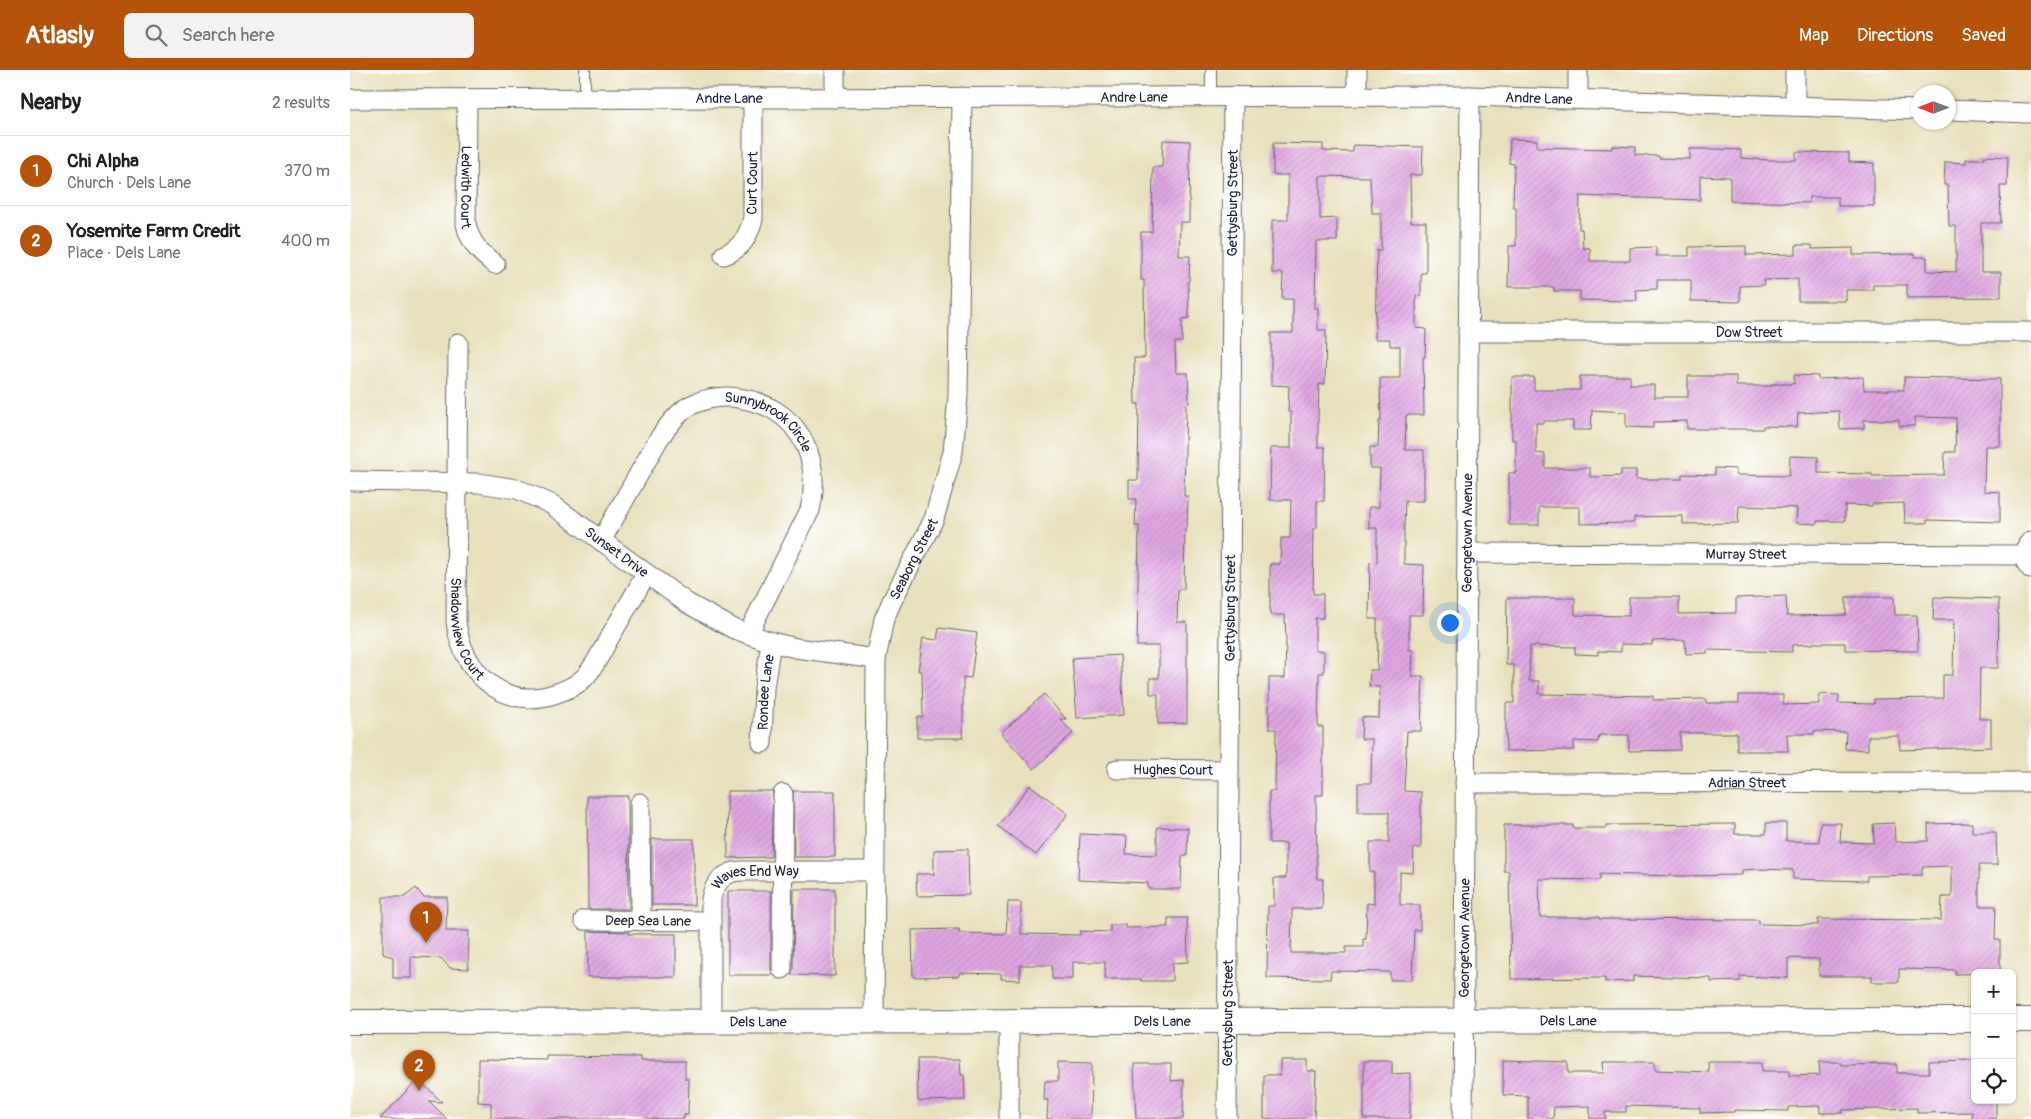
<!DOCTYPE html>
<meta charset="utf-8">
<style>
:root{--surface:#fff;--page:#f2f2f2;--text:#202124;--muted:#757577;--line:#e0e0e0;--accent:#b45309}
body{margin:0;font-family:Pangolin,sans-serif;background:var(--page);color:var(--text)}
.controls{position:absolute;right:15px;bottom:15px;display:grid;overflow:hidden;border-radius:8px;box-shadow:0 1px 4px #0004}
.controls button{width:45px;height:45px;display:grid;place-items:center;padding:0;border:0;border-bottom:1px solid var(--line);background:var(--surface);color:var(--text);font:25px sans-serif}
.compass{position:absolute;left:1561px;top:15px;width:45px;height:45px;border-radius:50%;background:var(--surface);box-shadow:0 1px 4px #0004;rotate:270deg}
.you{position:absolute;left:1099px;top:552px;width:18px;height:18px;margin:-12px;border:4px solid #fff;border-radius:50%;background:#1a73e8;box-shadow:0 0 0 8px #1a73e833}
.badge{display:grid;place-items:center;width:32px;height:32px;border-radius:50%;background:var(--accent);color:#fff;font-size:16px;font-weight:700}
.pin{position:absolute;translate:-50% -41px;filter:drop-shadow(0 1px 2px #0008)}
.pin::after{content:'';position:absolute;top:26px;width:18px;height:15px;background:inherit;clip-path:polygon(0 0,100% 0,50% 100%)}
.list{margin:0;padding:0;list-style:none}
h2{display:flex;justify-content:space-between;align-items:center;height:65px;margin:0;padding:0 20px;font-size:21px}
h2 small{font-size:16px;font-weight:400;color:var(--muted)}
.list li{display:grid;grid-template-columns:32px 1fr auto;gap:15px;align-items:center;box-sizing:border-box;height:70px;padding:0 20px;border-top:1px solid var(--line)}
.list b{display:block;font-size:19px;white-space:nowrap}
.list p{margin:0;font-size:16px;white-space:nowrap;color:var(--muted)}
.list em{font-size:16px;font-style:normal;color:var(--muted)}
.icon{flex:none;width:28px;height:28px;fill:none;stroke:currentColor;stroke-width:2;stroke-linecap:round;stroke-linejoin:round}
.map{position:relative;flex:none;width:1681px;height:1049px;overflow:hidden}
header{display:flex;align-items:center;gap:30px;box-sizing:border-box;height:70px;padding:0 25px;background:var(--accent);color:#fff}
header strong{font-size:24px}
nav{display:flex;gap:28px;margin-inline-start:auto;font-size:18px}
.search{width:350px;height:45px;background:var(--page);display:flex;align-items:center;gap:12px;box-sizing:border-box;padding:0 18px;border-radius:8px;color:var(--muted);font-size:19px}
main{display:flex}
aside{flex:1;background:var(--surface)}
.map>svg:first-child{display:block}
.building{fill:url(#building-hatch);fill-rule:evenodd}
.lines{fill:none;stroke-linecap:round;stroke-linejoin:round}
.service-casing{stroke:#676568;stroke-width:12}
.minor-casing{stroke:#676568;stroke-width:21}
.tertiary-casing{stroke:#676568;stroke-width:26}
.service{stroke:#fff;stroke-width:10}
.minor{stroke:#fff;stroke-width:19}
.tertiary{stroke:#fff;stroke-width:24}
.labels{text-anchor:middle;stroke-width:4;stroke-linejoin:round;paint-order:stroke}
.street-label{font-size:14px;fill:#22223b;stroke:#fff}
</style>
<header>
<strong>Atlasly</strong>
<div class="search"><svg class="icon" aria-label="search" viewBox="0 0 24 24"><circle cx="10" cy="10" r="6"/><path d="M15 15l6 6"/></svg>Search here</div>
<nav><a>Map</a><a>Directions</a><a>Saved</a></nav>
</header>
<main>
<aside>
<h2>Nearby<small>2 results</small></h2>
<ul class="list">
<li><span class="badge">1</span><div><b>Chi Alpha</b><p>Church · Dels Lane</p></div><em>370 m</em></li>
<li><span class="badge">2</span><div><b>Yosemite Farm Credit</b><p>Place · Dels Lane</p></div><em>400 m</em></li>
</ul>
</aside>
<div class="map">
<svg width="1681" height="1049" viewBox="0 0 1681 1049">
<defs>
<pattern id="building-hatch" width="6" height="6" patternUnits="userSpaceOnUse" patternTransform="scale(1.25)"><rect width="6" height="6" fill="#e0a7e2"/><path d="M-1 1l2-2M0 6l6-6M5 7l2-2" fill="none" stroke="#c08fc3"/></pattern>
</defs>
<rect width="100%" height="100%" fill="#fff"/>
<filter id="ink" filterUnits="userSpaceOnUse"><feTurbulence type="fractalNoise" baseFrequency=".02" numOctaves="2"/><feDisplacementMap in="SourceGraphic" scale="10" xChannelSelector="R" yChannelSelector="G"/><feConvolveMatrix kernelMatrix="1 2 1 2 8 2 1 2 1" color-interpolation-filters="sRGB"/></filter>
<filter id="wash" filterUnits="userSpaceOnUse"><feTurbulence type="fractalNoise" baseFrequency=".0096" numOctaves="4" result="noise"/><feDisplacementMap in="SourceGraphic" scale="20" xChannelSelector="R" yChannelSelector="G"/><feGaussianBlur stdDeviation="1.12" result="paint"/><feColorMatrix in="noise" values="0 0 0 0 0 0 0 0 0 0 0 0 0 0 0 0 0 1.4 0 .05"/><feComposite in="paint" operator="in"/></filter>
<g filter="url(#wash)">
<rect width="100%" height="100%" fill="#e8e1bd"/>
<g id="blocks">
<g class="building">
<path d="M 1160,69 L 1187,70 L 1187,77 L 1262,79 L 1262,76 L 1285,77 L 1285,85 L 1309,86 L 1309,88 L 1340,89 L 1340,79 L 1363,79 L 1391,80 L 1391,88 L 1417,90 L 1446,90 L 1446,82 L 1499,83 L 1499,92 L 1524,93 L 1524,136 L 1488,136 L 1488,127 L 1459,127 L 1459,133 L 1380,131 L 1380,107 L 1350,106 L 1350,130 L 1230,126 L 1229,159 L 1232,159 L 1233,178 L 1240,178 L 1240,191 L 1280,191 L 1280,178 L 1306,177 L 1306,186 L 1339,186 L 1339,177 L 1396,176 L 1396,185 L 1446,184 L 1446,175 L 1462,175 L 1462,179 L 1503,178 L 1503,185 L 1565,184 L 1565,187 L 1577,187 L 1577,201 L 1606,202 L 1606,156 L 1599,156 L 1598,115 L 1594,115 L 1595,92 L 1616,93 L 1616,89 L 1634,89 L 1634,86 L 1658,87 L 1657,116 L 1650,116 L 1651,153 L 1631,153 L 1631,202 L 1651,202 L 1651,227 L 1557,228 L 1557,215 L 1523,215 L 1523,220 L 1496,220 L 1496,231 L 1448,231 L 1448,209 L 1413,210 L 1414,215 L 1390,216 L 1390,232 L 1341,231 L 1341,210 L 1307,210 L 1307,219 L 1286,220 L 1287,231 L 1230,230 L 1230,221 L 1204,221 L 1204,217 L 1158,217 L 1159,176 L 1166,176 L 1166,137 L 1163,137 L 1164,94 L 1159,93 Z"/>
<path d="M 813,70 L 840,71 L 839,152 L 830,152 L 829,186 L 840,186 L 839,211 L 838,211 L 839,248 L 832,249 L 832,272 L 825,272 L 826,303 L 838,303 L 839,333 L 836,334 L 834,426 L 838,426 L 837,458 L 835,458 L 834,519 L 828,519 L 827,552 L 837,552 L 837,653 L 808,654 L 808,624 L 800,624 L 800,608 L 809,608 L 809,576 L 787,576 L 789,456 L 785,456 L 786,429 L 779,429 L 779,410 L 788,410 L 789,334 L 785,334 L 784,288 L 795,288 L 794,210 L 791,210 L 791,162 L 802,162 L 803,97 L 812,97 Z"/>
<path d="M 923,73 L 973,74 L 973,81 L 1003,82 L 1003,75 L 1073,77 L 1072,105 L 1060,105 L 1061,152 L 1076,152 L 1076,203 L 1071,203 L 1071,226 L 1066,225 L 1066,258 L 1076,259 L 1075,287 L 1073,287 L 1074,345 L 1056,345 L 1055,380 L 1074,380 L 1074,431 L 1055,431 L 1054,459 L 1054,494 L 1074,495 L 1073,545 L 1059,545 L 1059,580 L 1063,580 L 1062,606 L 1073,606 L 1071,661 L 1057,661 L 1054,721 L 1071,722 L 1071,778 L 1064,778 L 1063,803 L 1050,802 L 1050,835 L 1070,835 L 1070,860 L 1064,860 L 1062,910 L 1040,910 L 1040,902 L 981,901 L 980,909 L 917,908 L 918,836 L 924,836 L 924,808 L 936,808 L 936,773 L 919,773 L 919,721 L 925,721 L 926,659 L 919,659 L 919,608 L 935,608 L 936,569 L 935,545 L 920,545 L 920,494 L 930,494 L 931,468 L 940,468 L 941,430 L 920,430 L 921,378 L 941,378 L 941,342 L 938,342 L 939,316 L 921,315 L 921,263 L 943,263 L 943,229 L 932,229 L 933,203 L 922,203 L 922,150 L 938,150 L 938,105 L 923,105 ZM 970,106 L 1020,107 L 1022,143 L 1031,143 L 1031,180 L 1027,180 L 1025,269 L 1040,269 L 1040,276 L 1050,276 L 1050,308 L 1030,308 L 1031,351 L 1029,351 L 1028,377 L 1020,377 L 1020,398 L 1030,398 L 1029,437 L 1019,437 L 1019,458 L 1027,458 L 1027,493 L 1020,492 L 1019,549 L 1027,549 L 1027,569 L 1028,569 L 1027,600 L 1020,600 L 1019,616 L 1030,617 L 1029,648 L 1012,647 L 1011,669 L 1022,669 L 1021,713 L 1008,713 L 1008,742 L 1039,742 L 1039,772 L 1020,772 L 1020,802 L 1024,802 L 1024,834 L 1017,833 L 1016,869 L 1013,869 L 1013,877 L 996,877 L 996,883 L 941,883 L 942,839 L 972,839 L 973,809 L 967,809 L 966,725 L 973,725 L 973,657 L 968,657 L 969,603 L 974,603 L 974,581 L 965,581 L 965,548 L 973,548 L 973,524 L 963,524 L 964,458 L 967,458 L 967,431 L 974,431 L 975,377 L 968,377 L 968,348 L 969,314 L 975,314 L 976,260 L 968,260 L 968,238 L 965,238 L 966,171 L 987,171 L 987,148 L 970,149 Z"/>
<path d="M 1444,305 L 1468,306 L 1468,309 L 1513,307 L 1514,320 L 1554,320 L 1554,307 L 1650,309 L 1650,376 L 1635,376 L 1634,421 L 1650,422 L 1650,452 L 1577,450 L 1577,453 L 1555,453 L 1554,433 L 1522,434 L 1522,436 L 1495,435 L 1495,451 L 1467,451 L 1467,454 L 1446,453 L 1447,438 L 1389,436 L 1388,453 L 1333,454 L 1333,446 L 1284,447 L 1284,453 L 1230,454 L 1230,437 L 1189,437 L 1189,455 L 1159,455 L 1159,403 L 1166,403 L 1166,370 L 1162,370 L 1162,307 L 1184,307 L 1184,320 L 1230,320 L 1230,306 L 1280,306 L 1280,315 L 1304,315 L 1304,327 L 1338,327 L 1338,306 L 1386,306 L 1386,316 L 1421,316 L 1421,314 L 1444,314 ZM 1242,340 L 1276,342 L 1276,357 L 1303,358 L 1303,352 L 1337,351 L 1337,359 L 1413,359 L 1413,356 L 1447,357 L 1448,343 L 1489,341 L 1490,359 L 1514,358 L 1514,350 L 1549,350 L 1549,356 L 1565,356 L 1565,347 L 1606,348 L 1605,382 L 1595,382 L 1594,405 L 1522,406 L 1522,404 L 1468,403 L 1468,387 L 1440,386 L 1439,406 L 1386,405 L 1386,399 L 1365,398 L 1365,405 L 1332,404 L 1332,409 L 1286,409 L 1286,400 L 1271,400 L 1271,406 L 1240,407 L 1240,398 L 1195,398 L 1195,384 L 1186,383 L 1186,353 L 1194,353 L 1194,351 L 1223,351 L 1223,360 L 1241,360 Z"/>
<path d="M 1436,526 L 1437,546 L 1496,545 L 1496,527 L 1544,527 L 1545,545 L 1567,545 L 1568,581 L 1495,580 L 1495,573 L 1463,573 L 1463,574 L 1442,575 L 1442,582 L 1357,580 L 1357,583 L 1336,584 L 1335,570 L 1302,571 L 1302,575 L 1271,574 L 1271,582 L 1248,581 L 1248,585 L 1225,584 L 1225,577 L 1180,576 L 1179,611 L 1189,611 L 1189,624 L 1303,626 L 1303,630 L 1356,629 L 1356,633 L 1389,633 L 1389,625 L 1433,625 L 1433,635 L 1469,634 L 1469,624 L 1489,625 L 1488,633 L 1524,634 L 1524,629 L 1593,628 L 1593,605 L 1603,605 L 1604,550 L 1583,550 L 1584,527 L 1649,529 L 1648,598 L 1630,598 L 1629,649 L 1641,649 L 1641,677 L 1550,680 L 1549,666 L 1518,666 L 1518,680 L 1495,679 L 1496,662 L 1464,661 L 1464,664 L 1437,664 L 1438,681 L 1387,681 L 1387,663 L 1330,663 L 1330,680 L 1279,681 L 1279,665 L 1249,665 L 1248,672 L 1224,671 L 1224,680 L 1156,681 L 1156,633 L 1164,633 L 1164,595 L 1156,595 L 1157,528 L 1225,528 L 1225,545 L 1279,546 L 1279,527 L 1329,527 L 1329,544 L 1386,543 L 1386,528 Z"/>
<path d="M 589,558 L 627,563 L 621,608 L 613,607 L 613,668 L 567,668 L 567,647 L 573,647 L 572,601 L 568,601 L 573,568 L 587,570 Z"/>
<path d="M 770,585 L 774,645 L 727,648 L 722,588 Z"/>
<path d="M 694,624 L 716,649 L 710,649 L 723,663 L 684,699 L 651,663 Z"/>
<path d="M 680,715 L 718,744 L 686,785 L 648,756 Z"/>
<path d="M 377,721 L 423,721 L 421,787 L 378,788 Z"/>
<path d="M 443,721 L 485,721 L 485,787 L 444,787 Z"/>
<path d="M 237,726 L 278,726 L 279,839 L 238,839 Z"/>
<path d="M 1416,753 L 1436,753 L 1436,771 L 1469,772 L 1470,753 L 1491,753 L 1490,772 L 1524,773 L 1523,754 L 1544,753 L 1545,772 L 1578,771 L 1578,754 L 1622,753 L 1622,762 L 1646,762 L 1647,795 L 1629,795 L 1629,836 L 1646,836 L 1645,870 L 1650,870 L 1650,903 L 1605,904 L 1605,900 L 1549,899 L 1549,912 L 1522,912 L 1522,906 L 1469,906 L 1469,889 L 1438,888 L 1438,908 L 1390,906 L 1390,911 L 1361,912 L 1361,908 L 1283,906 L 1283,911 L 1255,912 L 1255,908 L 1161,909 L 1159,801 L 1154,801 L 1154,755 L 1223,755 L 1223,758 L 1257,758 L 1257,755 L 1385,754 L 1385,764 L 1416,764 ZM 1602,796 L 1602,827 L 1592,827 L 1591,850 L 1468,849 L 1468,855 L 1409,854 L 1409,850 L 1249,849 L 1249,847 L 1190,847 L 1189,809 L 1250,810 L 1250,804 L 1328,806 L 1392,805 L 1392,800 L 1407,799 L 1443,800 L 1443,809 L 1517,811 L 1517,806 L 1572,805 L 1572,797 Z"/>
<path d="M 807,757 L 838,758 L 837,786 L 832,786 L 831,819 L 798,819 L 798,813 L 728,810 L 730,764 L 777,766 L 776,784 L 807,785 Z"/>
<rect x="302" y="769" width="42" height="66"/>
<path d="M 618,779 L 619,825 L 567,826 L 566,804 L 584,804 L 584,780 Z"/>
<path d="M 66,818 L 73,827 L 97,827 L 96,861 L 119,861 L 118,899 L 100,898 L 91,888 L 61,887 L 61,908 L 43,908 L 43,887 L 33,884 L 33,827 L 55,827 Z"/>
<path d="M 444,819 L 485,819 L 485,906 L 441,905 L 443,899 Z"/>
<path d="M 378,821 L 421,821 L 421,899 L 423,905 L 378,905 Z"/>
<path d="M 658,832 L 671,832 L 671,864 L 730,865 L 730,861 L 760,862 L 760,855 L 776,855 L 776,858 L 818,857 L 818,848 L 837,848 L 838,892 L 822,893 L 822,911 L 791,911 L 791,909 L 755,909 L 755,892 L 723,892 L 723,909 L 702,909 L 702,895 L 670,895 L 670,910 L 651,909 L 651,904 L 610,903 L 610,906 L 563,907 L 562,860 L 609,859 L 609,863 L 656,864 Z"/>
<path d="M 238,861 L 279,862 L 279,864 L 326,864 L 326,907 L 238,907 Z"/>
<path d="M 197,986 L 291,987 L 291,991 L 335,991 L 335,1009 L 339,1009 L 338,1045 L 334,1045 L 334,1049 L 141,1049 L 141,1033 L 128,1032 L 128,989 L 197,990 Z"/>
<path d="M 567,989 L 610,989 L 611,1005 L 614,1005 L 615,1030 L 568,1031 Z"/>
<path d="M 930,990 L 957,990 L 957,1001 L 966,1001 L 964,1049 L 914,1049 L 914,1005 L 930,1005 Z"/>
<path d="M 1153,990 L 1218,992 L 1218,1003 L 1254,1003 L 1253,992 L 1305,992 L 1305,1000 L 1359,1002 L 1358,992 L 1412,992 L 1412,1001 L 1439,1001 L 1439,1006 L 1470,1005 L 1469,992 L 1491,992 L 1491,995 L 1547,994 L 1547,1003 L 1579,1003 L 1579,992 L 1625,991 L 1625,1030 L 1646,1030 L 1646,1049 L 1622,1049 L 1622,1042 L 1567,1043 L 1567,1038 L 1492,1040 L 1493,1043 L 1470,1043 L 1470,1036 L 1438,1037 L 1438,1041 L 1384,1040 L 1384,1042 L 1350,1043 L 1350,1038 L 1276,1036 L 1276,1042 L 1255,1042 L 1256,1049 L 1240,1049 L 1240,1036 L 1204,1037 L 1203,1049 L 1178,1049 L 1178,1026 L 1153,1025 Z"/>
<path d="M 1014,991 L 1042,991 L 1042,1004 L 1060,1003 L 1060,1049 L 1014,1049 Z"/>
<path d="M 708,992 L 742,993 L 741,1049 L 697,1049 L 698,1030 L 694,1030 L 695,1011 L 708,1011 Z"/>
<path d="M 784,994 L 821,994 L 821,1011 L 834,1010 L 833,1049 L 786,1049 Z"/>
<path d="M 68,1009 L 92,1032 L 79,1031 L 97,1049 L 30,1049 Z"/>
</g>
</g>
</g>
<g filter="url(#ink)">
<use href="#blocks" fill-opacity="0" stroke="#676568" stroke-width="1"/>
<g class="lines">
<defs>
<g id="service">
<path d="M 235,0 L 235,29"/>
<path d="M 861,26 L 861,0"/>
</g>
<g id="minor">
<path d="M 1007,26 L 1007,0"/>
<path d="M 485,28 L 485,0"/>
<path id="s1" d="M 0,29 L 1120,26 L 1568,40"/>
<path id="s2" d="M 117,29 L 116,154 C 120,173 130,183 145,194"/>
<path d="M 1228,29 L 1228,0"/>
<path d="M 1445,36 L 1445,0"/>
<path d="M 1598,40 L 1678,43"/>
<path d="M 374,185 C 392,179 398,166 403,149 L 403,29"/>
<path id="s3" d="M 1118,262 L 1681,262"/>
<path id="s4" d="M 108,273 L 106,551 C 111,600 152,641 204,624 C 214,621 226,616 234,608 C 244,598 251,583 258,570 C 271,548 284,526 296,504"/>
<path id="s5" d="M 0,411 L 129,413 L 167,419 L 201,434 L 337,533 L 382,558 L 421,572 L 446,578 L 526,589"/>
<path id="s6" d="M 251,471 L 308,370 C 316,358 324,347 336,338 C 350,329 372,325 388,328 C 446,336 473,385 460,440 L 398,564"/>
<path d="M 1681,471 C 1672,480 1672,490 1681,499"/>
<path id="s7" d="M 1117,483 L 1674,485"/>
<path id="s8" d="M 412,673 L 414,618 L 421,572"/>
<path id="s9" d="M 767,699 L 879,700"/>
<path id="s10" d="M 1115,713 L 1681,712"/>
<path d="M 290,733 L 291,851"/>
<path id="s11" d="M 234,850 L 361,851"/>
<path d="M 432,899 L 433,724"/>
<path id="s12" d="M 524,951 L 526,589 L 534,549 L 542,531 L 584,449 L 603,382 L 608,326 L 612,27"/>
<path d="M 659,951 L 659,1049"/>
<path id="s13" d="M 361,952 L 361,829 C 364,813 375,801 392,801 L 524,801"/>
<path id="s14" d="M 877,1049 L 883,26"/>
<path id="s15" d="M 1113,1049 L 1120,26"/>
</g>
<g id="tertiary">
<path d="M 1662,950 L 1681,950"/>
<path id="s16" d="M 0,952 L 1625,950"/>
</g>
</defs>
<use href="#service" class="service-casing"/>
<use href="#minor" class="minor-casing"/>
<use href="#tertiary" class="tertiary-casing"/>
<use href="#service" class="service"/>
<use href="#minor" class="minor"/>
<use href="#tertiary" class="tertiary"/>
</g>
</g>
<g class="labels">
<g class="street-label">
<text dy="5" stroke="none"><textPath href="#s1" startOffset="784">Andre Lane</textPath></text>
<text dy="5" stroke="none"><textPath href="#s1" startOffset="1189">Andre Lane</textPath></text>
<text dy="5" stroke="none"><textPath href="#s1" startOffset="379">Andre Lane</textPath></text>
<text transform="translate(402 113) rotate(-89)" y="5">Curt Court</text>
<text dy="5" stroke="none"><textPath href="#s2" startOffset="88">Ledwith Court</textPath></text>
<text dy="5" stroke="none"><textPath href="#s14" startOffset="916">Gettysburg Street</textPath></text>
<text dy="5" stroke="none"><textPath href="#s3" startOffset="281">Dow Street</textPath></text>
<text dy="5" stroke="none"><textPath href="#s6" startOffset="252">Sunnybrook Circle</textPath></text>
<text dy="5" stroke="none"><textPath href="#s15" startOffset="586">Georgetown Avenue</textPath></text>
<text dy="5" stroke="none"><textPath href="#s5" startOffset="286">Sunset Drive</textPath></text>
<text dy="5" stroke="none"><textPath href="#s7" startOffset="279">Murray Street</textPath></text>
<text dy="5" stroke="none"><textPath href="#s12" startOffset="470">Seaborg Street</textPath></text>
<text dy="5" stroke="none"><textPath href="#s14" startOffset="511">Gettysburg Street</textPath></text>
<text dy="5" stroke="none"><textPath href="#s4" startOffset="288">Shadowview Court</textPath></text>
<text dy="5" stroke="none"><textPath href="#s8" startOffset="51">Rondee Lane</textPath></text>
<text dy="5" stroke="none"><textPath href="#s9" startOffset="56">Hughes Court</textPath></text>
<text dy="5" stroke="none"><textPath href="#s10" startOffset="282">Adrian Street</textPath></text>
<text dy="5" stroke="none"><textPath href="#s13" startOffset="180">Waves End Way</textPath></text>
<text dy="5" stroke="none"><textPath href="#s11" startOffset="64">Deep Sea Lane</textPath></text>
<text dy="5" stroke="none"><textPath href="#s15" startOffset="181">Georgetown Avenue</textPath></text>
<text dy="5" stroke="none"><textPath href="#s14" startOffset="106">Gettysburg Street</textPath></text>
<text dy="5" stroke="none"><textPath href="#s16" startOffset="812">Dels Lane</textPath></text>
<text dy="5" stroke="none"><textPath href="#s16" startOffset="1218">Dels Lane</textPath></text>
<text dy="5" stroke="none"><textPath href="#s16" startOffset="408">Dels Lane</textPath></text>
</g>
</g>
</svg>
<div class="controls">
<button>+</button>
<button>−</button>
<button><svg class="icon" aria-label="locate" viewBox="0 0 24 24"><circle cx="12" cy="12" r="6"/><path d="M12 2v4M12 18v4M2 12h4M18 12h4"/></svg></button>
</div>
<svg class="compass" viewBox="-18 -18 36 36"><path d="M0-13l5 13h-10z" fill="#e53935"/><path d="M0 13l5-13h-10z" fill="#757577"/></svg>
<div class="you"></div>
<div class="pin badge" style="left:76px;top:873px">1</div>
<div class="pin badge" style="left:69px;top:1021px">2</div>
</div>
</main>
